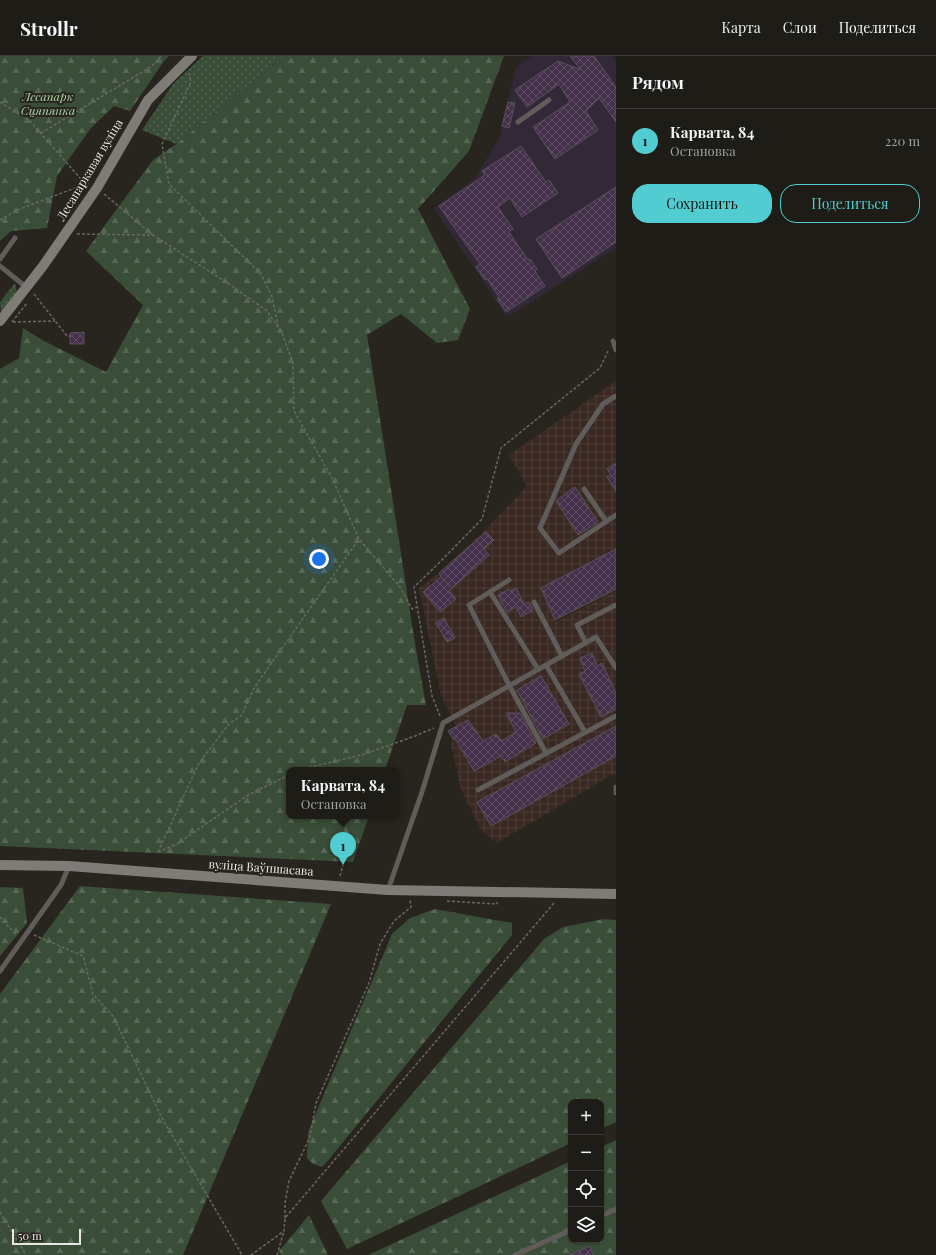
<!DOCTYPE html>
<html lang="ru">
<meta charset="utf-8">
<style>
:root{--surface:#1e1c17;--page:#262520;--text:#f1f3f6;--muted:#a1a1a1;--line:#3c3a36;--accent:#51ccd1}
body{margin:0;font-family:"Playfair Display",serif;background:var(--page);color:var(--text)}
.controls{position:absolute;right:12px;bottom:12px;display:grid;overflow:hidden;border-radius:8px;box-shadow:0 1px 3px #0004}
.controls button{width:36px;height:36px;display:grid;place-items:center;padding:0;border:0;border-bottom:1px solid var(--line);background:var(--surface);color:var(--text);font:20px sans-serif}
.scale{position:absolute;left:12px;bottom:10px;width:69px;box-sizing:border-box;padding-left:4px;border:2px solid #e9e7e3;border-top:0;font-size:11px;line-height:14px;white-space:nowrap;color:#e9e7e3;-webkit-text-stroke:3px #28251f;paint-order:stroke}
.you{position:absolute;left:319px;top:503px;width:14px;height:14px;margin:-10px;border:3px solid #fff;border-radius:50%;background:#1a73e8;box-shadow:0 0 0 6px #1a73e833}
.badge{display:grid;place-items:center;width:26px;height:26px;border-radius:50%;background:var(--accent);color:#111;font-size:13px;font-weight:700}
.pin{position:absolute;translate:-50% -33px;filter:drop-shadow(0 1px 2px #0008)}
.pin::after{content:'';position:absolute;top:21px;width:14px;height:12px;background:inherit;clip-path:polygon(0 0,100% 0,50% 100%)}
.popup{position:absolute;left:286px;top:711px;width:114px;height:52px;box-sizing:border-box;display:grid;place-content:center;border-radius:8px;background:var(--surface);filter:drop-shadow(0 1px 3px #0005);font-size:13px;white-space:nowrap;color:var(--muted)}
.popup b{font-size:15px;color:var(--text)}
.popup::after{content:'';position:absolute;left:50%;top:100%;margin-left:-8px;border:8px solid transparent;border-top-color:var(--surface)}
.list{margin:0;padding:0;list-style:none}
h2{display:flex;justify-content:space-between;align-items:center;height:52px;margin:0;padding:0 16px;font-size:17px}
h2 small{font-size:13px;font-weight:400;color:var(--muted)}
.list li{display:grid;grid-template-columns:26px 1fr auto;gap:12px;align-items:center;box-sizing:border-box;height:64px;padding:0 16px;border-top:1px solid var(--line)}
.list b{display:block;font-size:15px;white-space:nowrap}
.list p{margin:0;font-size:13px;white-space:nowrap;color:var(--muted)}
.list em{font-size:13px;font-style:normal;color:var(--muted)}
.actions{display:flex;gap:8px;padding:12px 16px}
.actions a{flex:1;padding:9px 0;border:1px solid var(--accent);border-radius:16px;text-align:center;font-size:14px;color:var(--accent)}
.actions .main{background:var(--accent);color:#111}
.icon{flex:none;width:22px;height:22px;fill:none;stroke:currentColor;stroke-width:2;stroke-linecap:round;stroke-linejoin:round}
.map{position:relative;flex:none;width:616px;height:1199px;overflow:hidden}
header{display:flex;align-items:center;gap:24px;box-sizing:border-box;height:56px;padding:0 20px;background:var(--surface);border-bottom:1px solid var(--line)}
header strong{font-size:19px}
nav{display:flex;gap:22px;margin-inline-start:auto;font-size:14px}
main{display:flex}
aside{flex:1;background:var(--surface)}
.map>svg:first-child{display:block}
.commercial{fill:#332837}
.industrial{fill:url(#industrial-grid)}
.grass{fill:url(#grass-dots)}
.forest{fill:url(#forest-firs)}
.building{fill:url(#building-cross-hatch);stroke:#58535a}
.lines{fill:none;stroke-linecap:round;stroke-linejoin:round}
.path{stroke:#6b6863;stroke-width:1.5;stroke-dasharray:3 2;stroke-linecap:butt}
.lane{stroke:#5f5c5a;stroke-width:5}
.secondary{stroke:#7f7b77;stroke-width:10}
.labels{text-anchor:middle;stroke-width:4;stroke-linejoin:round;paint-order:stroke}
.park-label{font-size:12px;font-style:italic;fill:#a9d4a3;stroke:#28251f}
.street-label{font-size:12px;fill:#e9e7e3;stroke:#28251f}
</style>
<header>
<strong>Strollr</strong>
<nav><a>Карта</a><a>Слои</a><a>Поделиться</a></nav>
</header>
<main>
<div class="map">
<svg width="616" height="1199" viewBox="0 0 616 1199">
<defs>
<pattern id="industrial-grid" width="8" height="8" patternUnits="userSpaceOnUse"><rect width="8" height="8" fill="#3a2822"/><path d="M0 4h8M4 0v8" fill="none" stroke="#4d3d37"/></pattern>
<pattern id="grass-dots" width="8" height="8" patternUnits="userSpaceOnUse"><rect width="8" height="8" fill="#3a4d38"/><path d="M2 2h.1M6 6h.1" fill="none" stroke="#566755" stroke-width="1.8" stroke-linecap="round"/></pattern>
<pattern id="forest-firs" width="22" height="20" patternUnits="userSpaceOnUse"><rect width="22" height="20" fill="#3a4d38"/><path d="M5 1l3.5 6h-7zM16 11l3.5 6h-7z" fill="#566755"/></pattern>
<pattern id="building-cross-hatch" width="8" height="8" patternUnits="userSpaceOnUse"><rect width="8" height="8" fill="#44304a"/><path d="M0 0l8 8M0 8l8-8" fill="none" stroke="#5f4e64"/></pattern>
</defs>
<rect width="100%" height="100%" fill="#28251f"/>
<path class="commercial" d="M 532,0 L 612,0 L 616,6 L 616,192 L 512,258 L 506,259 L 434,152 L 475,122 L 499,82 L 516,11 Z"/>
<path class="industrial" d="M 616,325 L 616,533 L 553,561 L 556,566 L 616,534 L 616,720 L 613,718 L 497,787 L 481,774 L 461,733 L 451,689 L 453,683 L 448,675 L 456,670 L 441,639 L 419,532 L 439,517 L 488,471 L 527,430 L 509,399 Z"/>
<g class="grass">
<path d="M 203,0 L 285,0 L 176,88 L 142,74 L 173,28 Z"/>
<path d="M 15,227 L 17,236 L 1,257 L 0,246 Z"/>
</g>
<g class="forest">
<path d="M 0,0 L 169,0 L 164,5 L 130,55 L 114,50 L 91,72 L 57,120 L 47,172 L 11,175 L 0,185 Z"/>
<path d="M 285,0 L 504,0 L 469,95 L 418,153 L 470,253 L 458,284 L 437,287 L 401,258 L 367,279 L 415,588 L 426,649 L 407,649 L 385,714 L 289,714 L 289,760 L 369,760 L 353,806 L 0,790 L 0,313 L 19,302 L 23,272 L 44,285 L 106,316 L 143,249 L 86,195 L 153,104 L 176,88 Z"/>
<path d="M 80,830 L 331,848 L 183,1199 L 0,1199 L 0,938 Z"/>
<path d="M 0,831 L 23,832 L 27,867 L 0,900 Z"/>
<path d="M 435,853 L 512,867 L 512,879 L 330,1102 L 322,1111 L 313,1108 L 307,1102 L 308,1076 L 392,878 L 410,862 Z"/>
<path d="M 604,863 L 616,864 L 616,1066 L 601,1073 L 601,1046 L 571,1046 L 571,1087 L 347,1193 L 321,1145 L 544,883 L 563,871 Z"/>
<path d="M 616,1084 L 616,1199 L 368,1199 L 571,1105 L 571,1184 L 601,1184 L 601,1091 Z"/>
<path d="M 309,1159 L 328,1199 L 281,1199 L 279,1195 Z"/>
</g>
<g class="building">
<path d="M 570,0 L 594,0 L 616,31 L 616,66 L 599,42 L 586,55 L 598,74 L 555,103 L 533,71 L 570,46 L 559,28 L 527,51 L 515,34 L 558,5 L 581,14 Z"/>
<path d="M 508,46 L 515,47 L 509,72 L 502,70 Z"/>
<path d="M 521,90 L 546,126 L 549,124 L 558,137 L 522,161 L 510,142 L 498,151 L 513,173 L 509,176 L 528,204 L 530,203 L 537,213 L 535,215 L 545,230 L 506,256 L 497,243 L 499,241 L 487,223 L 485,224 L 476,211 L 480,208 L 439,150 L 485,119 L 482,115 Z"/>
<path d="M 616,131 L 616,186 L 562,222 L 536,183 Z"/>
<path d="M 84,276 L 84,288 L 70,288 L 70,277 Z"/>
<path d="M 616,407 L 616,435 L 607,421 L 611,418 L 607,413 Z"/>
<path d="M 575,431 L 598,466 L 578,479 L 556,445 Z"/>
<path d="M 486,476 L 494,484 L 484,493 L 489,499 L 449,535 L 456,543 L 440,556 L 423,536 L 441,521 L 439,517 Z"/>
<path d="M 616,493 L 616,533 L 555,564 L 541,532 Z"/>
<path d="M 516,532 L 524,548 L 529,546 L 533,554 L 521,561 L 516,551 L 507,556 L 498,539 L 509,533 L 510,535 Z"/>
<path d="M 444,562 L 455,582 L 447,586 L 436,567 Z"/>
<path d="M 592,597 L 597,610 L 602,607 L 616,637 L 616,653 L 601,661 L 579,618 L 585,615 L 580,602 Z"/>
<path d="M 541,620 L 569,668 L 543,683 L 517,634 Z"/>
<path d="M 506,657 L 520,657 L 536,687 L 505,706 L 501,700 L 474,715 L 455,682 L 453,683 L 448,675 L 468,664 L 483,685 L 496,678 L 502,685 L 516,676 Z"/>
<path d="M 616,670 L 616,700 L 491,770 L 477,746 Z"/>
<path d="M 590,1190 L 593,1199 L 569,1199 Z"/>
</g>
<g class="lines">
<g class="path">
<path d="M 189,17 L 191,26 L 162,88 L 169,128 L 261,218 L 272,241 L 278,270"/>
<path d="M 0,46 L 30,65 L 80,122 L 89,128"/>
<path d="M 41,77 L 152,10 L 161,0"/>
<path d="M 104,138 L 153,179"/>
<path d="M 0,164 L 17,154 L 75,132"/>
<path d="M 77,178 L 153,179 L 229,228 L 267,255 L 282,277 L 293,307 L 294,355 L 332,422 L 359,483 L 400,531 L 412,553 L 417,551"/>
<path d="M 34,238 L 67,280 L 70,280"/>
<path d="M 12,266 L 27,247"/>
<path d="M 13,266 L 55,265"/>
<path d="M 440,660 L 432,640 L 414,531 L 434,512 L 482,463 L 501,392 L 600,312 L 608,295"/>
<path d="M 299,714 L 365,698 L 415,680 L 434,672"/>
<path d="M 158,796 L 199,707 L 229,668 L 242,659 L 254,632 L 359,483"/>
<path d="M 158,796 L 177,788 L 248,739 L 289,719"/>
<path d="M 340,820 L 343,809"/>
<path d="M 447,845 L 497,848 L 497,846"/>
<path d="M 0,861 L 17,880"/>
<path d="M 34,879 L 83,900 L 93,938 L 113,960 L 162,1062 L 242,1199"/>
<path d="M 0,1156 L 26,1199"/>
<path d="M 285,1162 L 285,1147 L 289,1125 L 310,1081 L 316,1047 L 369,927 L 380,888 L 394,865 L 411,851 L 410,844"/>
<path d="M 251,1199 L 284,1175 L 285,1162 L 554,847"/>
<path d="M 277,1199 L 284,1175"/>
</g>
<g class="lane">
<path d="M 518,66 L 549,44"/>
<path d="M 0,203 L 15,182"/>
<path d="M 0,210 L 26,231"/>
<path d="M 613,285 L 616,294"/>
<path d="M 616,340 L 603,348 L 576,388 L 540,472 L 559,497 L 616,459"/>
<path d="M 584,433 L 606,465"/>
<path d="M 509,524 L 469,549 L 509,629 L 546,697"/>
<path d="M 490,536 L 538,613"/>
<path d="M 534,546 L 562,600"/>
<path d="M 586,587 L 577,569 L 616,549"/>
<path d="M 546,609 L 585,676"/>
<path d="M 616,731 L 616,737"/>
<path d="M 478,734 L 616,660"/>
<path d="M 388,834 L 422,736 L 443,667 L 596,581 L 616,612"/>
<path d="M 0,915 L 61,829 L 69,810"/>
<path d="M 601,1160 L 616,1153"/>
<path d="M 515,1199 L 571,1174"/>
</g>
<g class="secondary">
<path d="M 0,265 L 43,210 L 97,132 L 148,44 L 192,0"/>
<path d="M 0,809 L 69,810 L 388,834 L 616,838"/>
</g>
</g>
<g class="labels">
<g class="park-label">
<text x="48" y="45">Лесапарк<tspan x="48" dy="14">Сцяпянка</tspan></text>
</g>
<g class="street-label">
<text transform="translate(90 114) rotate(-59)" y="4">Лесапаркавая вуліца</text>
<text transform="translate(261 812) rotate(4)" y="4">вуліца Ваўпшасава</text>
</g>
</g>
</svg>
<div class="controls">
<button>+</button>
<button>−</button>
<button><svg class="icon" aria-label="locate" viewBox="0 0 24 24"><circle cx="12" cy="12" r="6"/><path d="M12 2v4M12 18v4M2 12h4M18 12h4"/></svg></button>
<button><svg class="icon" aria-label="layers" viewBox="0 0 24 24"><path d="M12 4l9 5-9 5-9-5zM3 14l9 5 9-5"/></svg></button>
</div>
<div class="scale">50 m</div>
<div class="you"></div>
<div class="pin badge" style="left:343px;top:809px">1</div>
<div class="popup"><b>Карвата, 84</b>Остановка</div>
</div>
<aside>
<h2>Рядом<small></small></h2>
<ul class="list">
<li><span class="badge">1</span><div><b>Карвата, 84</b><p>Остановка</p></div><em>220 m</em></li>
</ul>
<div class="actions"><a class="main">Сохранить</a><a>Поделиться</a></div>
</aside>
</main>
